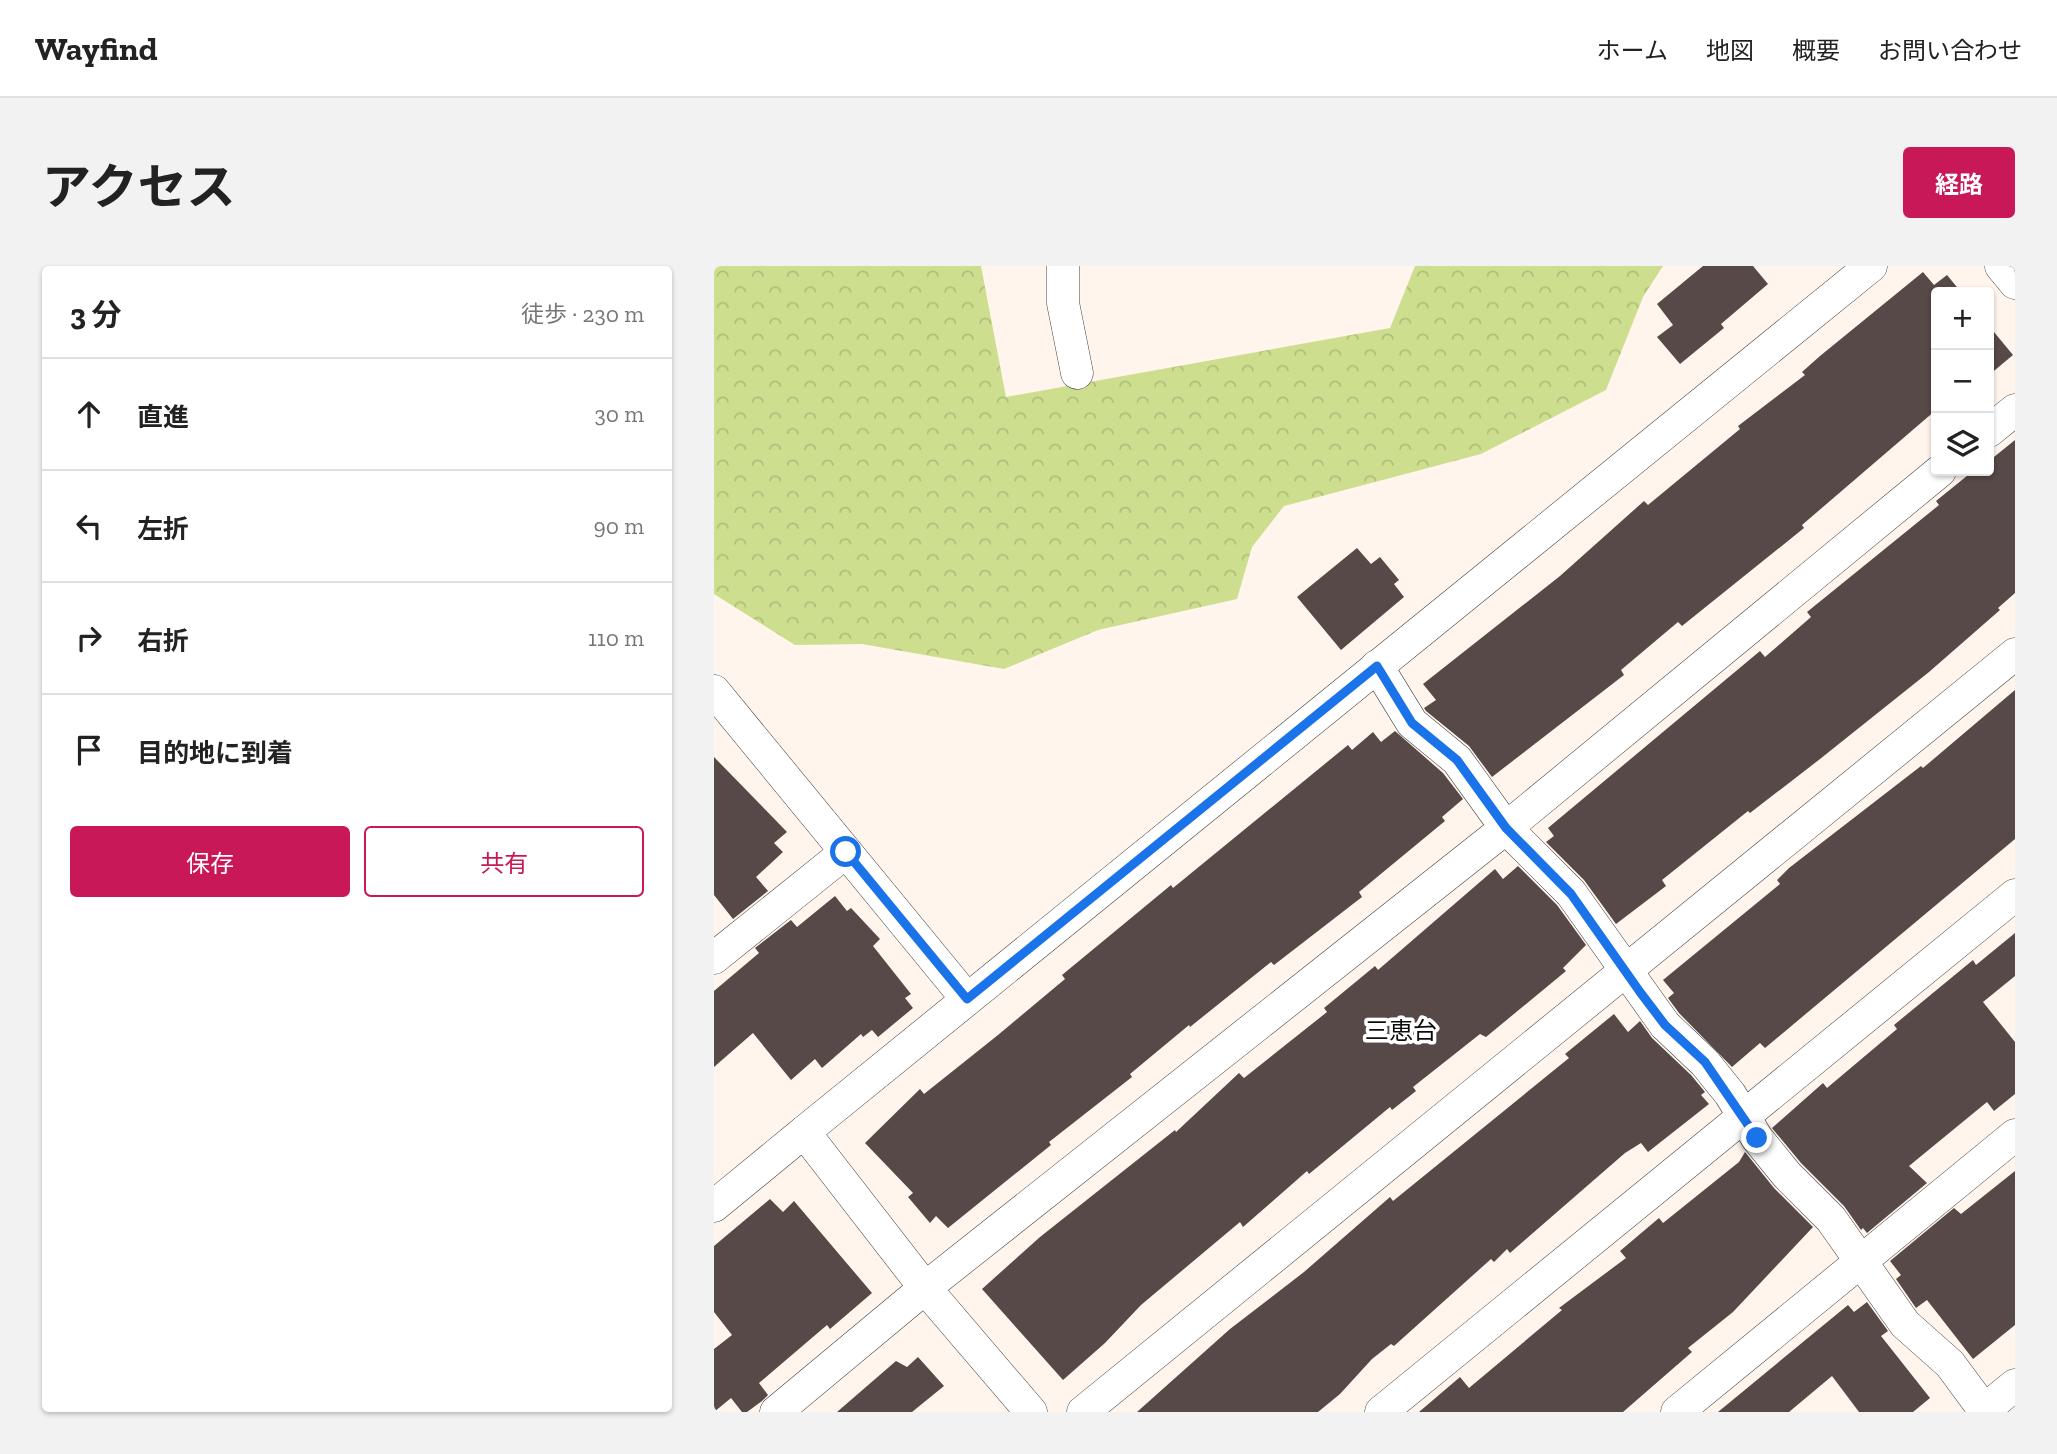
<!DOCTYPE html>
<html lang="ja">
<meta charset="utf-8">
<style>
:root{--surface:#fff;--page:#f2f2f2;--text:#222;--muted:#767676;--line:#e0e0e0;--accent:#c91858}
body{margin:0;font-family:"Zilla Slab","Noto Sans JP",serif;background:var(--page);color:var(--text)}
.controls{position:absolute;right:21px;top:21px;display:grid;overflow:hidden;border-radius:7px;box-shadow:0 2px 5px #0004}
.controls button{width:63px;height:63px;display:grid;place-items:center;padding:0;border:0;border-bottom:2px solid var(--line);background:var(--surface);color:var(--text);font:35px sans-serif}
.stop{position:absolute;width:21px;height:21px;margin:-16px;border:5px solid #1a73e8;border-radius:50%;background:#fff}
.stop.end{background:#1a73e8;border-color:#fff;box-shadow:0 2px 7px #0008}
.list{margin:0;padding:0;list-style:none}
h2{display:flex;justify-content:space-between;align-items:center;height:91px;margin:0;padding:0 28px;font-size:30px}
h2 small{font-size:23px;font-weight:400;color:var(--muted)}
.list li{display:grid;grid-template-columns:46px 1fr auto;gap:21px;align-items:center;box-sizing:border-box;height:112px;padding:0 28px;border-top:2px solid var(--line)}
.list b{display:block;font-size:26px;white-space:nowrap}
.list em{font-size:23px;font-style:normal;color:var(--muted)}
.actions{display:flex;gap:14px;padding:21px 28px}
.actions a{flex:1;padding:16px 0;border:2px solid var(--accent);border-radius:7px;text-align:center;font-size:24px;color:var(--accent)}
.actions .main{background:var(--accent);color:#fff}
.icon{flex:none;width:38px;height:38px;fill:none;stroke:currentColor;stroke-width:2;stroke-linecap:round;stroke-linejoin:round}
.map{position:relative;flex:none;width:1301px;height:1146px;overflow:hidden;border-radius:7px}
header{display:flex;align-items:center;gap:42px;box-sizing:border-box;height:98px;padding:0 35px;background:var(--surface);border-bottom:2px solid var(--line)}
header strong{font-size:33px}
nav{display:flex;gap:38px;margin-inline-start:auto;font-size:24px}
.intro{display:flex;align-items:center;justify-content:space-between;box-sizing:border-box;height:168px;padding:0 42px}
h1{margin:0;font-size:49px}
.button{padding:18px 32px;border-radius:7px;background:var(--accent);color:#fff;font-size:24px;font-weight:700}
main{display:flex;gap:42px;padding:0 42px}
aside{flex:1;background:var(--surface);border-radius:7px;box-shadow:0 2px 5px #0004}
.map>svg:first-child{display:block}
.forest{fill:url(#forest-crowns)}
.building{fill:#564948}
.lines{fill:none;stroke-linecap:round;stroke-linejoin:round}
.street-casing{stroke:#3f3f3f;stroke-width:33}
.street{stroke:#fff;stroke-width:32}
.route{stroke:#1a73e8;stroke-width:9}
.labels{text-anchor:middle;stroke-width:7;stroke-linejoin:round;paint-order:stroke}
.quarter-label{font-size:24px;fill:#0c0c0c;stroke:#fff}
</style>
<header>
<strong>Wayfind</strong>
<nav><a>ホーム</a><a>地図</a><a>概要</a><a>お問い合わせ</a></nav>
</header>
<div class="intro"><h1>アクセス</h1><a class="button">経路</a></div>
<main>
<aside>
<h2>3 分<small>徒歩 · 230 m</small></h2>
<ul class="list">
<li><svg class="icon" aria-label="ahead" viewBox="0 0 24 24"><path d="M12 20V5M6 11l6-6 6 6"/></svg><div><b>直進</b></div><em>30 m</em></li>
<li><svg class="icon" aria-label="left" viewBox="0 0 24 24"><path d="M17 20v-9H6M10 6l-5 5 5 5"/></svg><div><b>左折</b></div><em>90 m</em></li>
<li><svg class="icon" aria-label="right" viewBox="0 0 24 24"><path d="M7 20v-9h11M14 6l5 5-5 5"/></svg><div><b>右折</b></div><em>110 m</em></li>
<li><svg class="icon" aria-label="arrive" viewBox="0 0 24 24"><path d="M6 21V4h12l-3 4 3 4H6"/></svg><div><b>目的地に到着</b></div></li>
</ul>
<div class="actions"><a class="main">保存</a><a>共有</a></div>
</aside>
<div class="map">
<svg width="1301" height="1146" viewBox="0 0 1301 1146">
<defs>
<pattern id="forest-crowns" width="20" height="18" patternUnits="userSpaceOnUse" patternTransform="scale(1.75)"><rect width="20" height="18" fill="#cddf8f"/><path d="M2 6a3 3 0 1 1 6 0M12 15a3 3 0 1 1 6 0" fill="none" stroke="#afbe7a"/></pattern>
</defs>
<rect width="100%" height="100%" fill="#fff5ec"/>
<path class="forest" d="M 0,0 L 267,0 L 292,131 L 676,62 L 701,0 L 949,0 L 929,31 L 892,124 L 767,188 L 570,240 L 538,281 L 523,333 L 384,364 L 290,403 L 148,378 L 81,379 L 0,328 Z"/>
<g class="building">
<path d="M 989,0 L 1039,0 L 1054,18 L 1007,58 L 1010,62 L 966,98 L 943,71 L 959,59 L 943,38 Z"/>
<path d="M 1209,6 L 1220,19 L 1233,9 L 1247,26 L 1222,26 L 1222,144 L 1088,259 L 1090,262 L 968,360 L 964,356 L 907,404 L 910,409 L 778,511 L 755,480 L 712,445 L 710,442 L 722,434 L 709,418 L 846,310 L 930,235 L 934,239 L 1026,163 L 1024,160 L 1091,109 L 1088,106 L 1106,90 Z"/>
<path d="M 1275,60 L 1299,89 L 1275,109 Z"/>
<path d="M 1301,174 L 1301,327 L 1284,342 L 1286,344 L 1215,406 L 1106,493 L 1036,547 L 1034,545 L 948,614 L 952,620 L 902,658 L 870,614 L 832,576 L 840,570 L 834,562 L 1046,385 L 1051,391 L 1097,351 L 1093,346 L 1225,239 L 1222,235 L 1259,205 L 1275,205 L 1275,195 Z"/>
<path d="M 643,282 L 657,298 L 666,291 L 685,314 L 680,318 L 690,331 L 627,384 L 583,331 Z"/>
<path d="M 1301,424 L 1301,573 L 1051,782 L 1046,777 L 1018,801 L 965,747 L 954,732 L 960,727 L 949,714 L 1066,618 L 1063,614 L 1075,602 L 1207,500 L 1209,502 Z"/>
<path d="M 681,465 L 729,507 L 749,533 L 728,551 L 731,555 L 645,626 L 648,631 L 560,699 L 557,696 L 476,761 L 475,759 L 416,808 L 418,811 L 335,876 L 337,879 L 234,962 L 222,950 L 216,957 L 194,931 L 199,927 L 151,877 L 206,823 L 210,828 L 284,769 L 351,713 L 348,709 L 411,657 L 457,619 L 459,622 L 634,479 L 638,484 L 659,466 L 667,476 Z"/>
<path d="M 0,491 L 73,566 L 60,577 L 69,586 L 42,611 L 54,625 L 19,653 L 0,629 Z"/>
<path d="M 804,600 L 843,639 L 872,679 L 849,702 L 852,705 L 772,771 L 766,768 L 699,821 L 702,825 L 678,844 L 676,841 L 595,908 L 593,905 L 529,961 L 526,956 L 427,1039 L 391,1077 L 349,1114 L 268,1023 L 326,971 L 461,864 L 462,866 L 525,807 L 530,812 L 613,746 L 610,742 L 661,700 L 664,704 L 781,603 L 789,613 Z"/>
<path d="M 121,630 L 133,645 L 137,642 L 166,673 L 159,680 L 197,728 L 191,732 L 199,742 L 164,771 L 158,764 L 149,771 L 147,768 L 108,802 L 101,793 L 77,814 L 39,767 L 0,801 L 0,725 L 45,687 L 41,682 L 77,654 L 83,661 Z"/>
<path d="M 1301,667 L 1301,710 L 1269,736 L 1301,776 L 1301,828 L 1280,845 L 1273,836 L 1195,900 L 1213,917 L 1153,967 L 1149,962 L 1147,964 L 1130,940 L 1087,897 L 1058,862 L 1109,817 L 1113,822 L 1183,763 L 1180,759 L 1259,694 L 1262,699 Z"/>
<path d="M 900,748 L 914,766 L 926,755 L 938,772 L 977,809 L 991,826 L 987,829 L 995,838 L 934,886 L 927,877 L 911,887 L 796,987 L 793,983 L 780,996 L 777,993 L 680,1080 L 677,1078 L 658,1093 L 626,1128 L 604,1146 L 423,1146 L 516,1063 L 590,1006 L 676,931 L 679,935 L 855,792 L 851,788 Z"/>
<path d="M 1031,886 L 1060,922 L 1099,961 L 1019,1046 L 974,1082 L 978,1086 L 909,1146 L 705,1146 L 746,1111 L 755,1122 L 848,1044 L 845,1042 L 912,992 L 906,985 L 945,952 L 949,957 L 1025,896 Z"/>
<path d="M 1301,905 L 1301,1059 L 1259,1093 L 1213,1034 L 1202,1042 L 1182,1013 L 1187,1009 L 1176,995 L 1240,942 L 1247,948 Z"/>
<path d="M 56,933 L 69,946 L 80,935 L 158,1027 L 116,1063 L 113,1059 L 45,1117 L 54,1129 L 48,1135 L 33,1146 L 28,1146 L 17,1132 L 0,1146 L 0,1083 L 18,1069 L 0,1046 L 0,980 Z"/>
<path d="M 1153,1036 L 1174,1065 L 1167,1070 L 1216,1132 L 1199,1146 L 1145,1146 L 1118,1110 L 1075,1146 L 1004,1146 L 1134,1039 L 1140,1046 Z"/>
<path d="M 204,1091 L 230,1120 L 198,1146 L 123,1146 L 182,1095 L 193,1101 Z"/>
</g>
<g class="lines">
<defs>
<g id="street">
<path d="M 349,0 L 349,37 L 363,107"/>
<path d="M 1287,0 L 1301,17"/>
<path d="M 1275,165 L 1301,144"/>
<path d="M 663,400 L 698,457 L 743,494 L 792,562 L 857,627 L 951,759 L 991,797 L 1016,828 L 1043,872 L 1073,909 L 1117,953 L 1191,1058 L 1236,1098 L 1270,1144"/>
<path d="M 0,425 L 253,733"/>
<path d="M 0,692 L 132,586"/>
<path d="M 0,940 L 90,866"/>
<path d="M 62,1146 L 211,1022 L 792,562 L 1226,205"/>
<path d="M 317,1146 L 211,1022 L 90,866 L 1157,0"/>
<path d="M 369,1146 L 1301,388"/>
<path d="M 667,1146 L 1301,629"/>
<path d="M 963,1146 L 1301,869"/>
<path d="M 1268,1146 L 1301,1119"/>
</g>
</defs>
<use href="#street" class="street-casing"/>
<use href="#street" class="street"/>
</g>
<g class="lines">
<path class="route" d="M 132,586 L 253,733 L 663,400 L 698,457 L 743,494 L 792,562 L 857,628 L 926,726 L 951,759 L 991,796 L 1043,872"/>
</g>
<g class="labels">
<g class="quarter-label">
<text x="687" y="773">三恵台</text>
</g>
</g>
</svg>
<div class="controls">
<button>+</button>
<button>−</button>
<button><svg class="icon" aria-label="layers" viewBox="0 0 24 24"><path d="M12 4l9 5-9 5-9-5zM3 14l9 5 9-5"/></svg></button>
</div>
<div class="stop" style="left:132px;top:586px"></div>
<div class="stop end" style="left:1043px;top:872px"></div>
</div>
</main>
